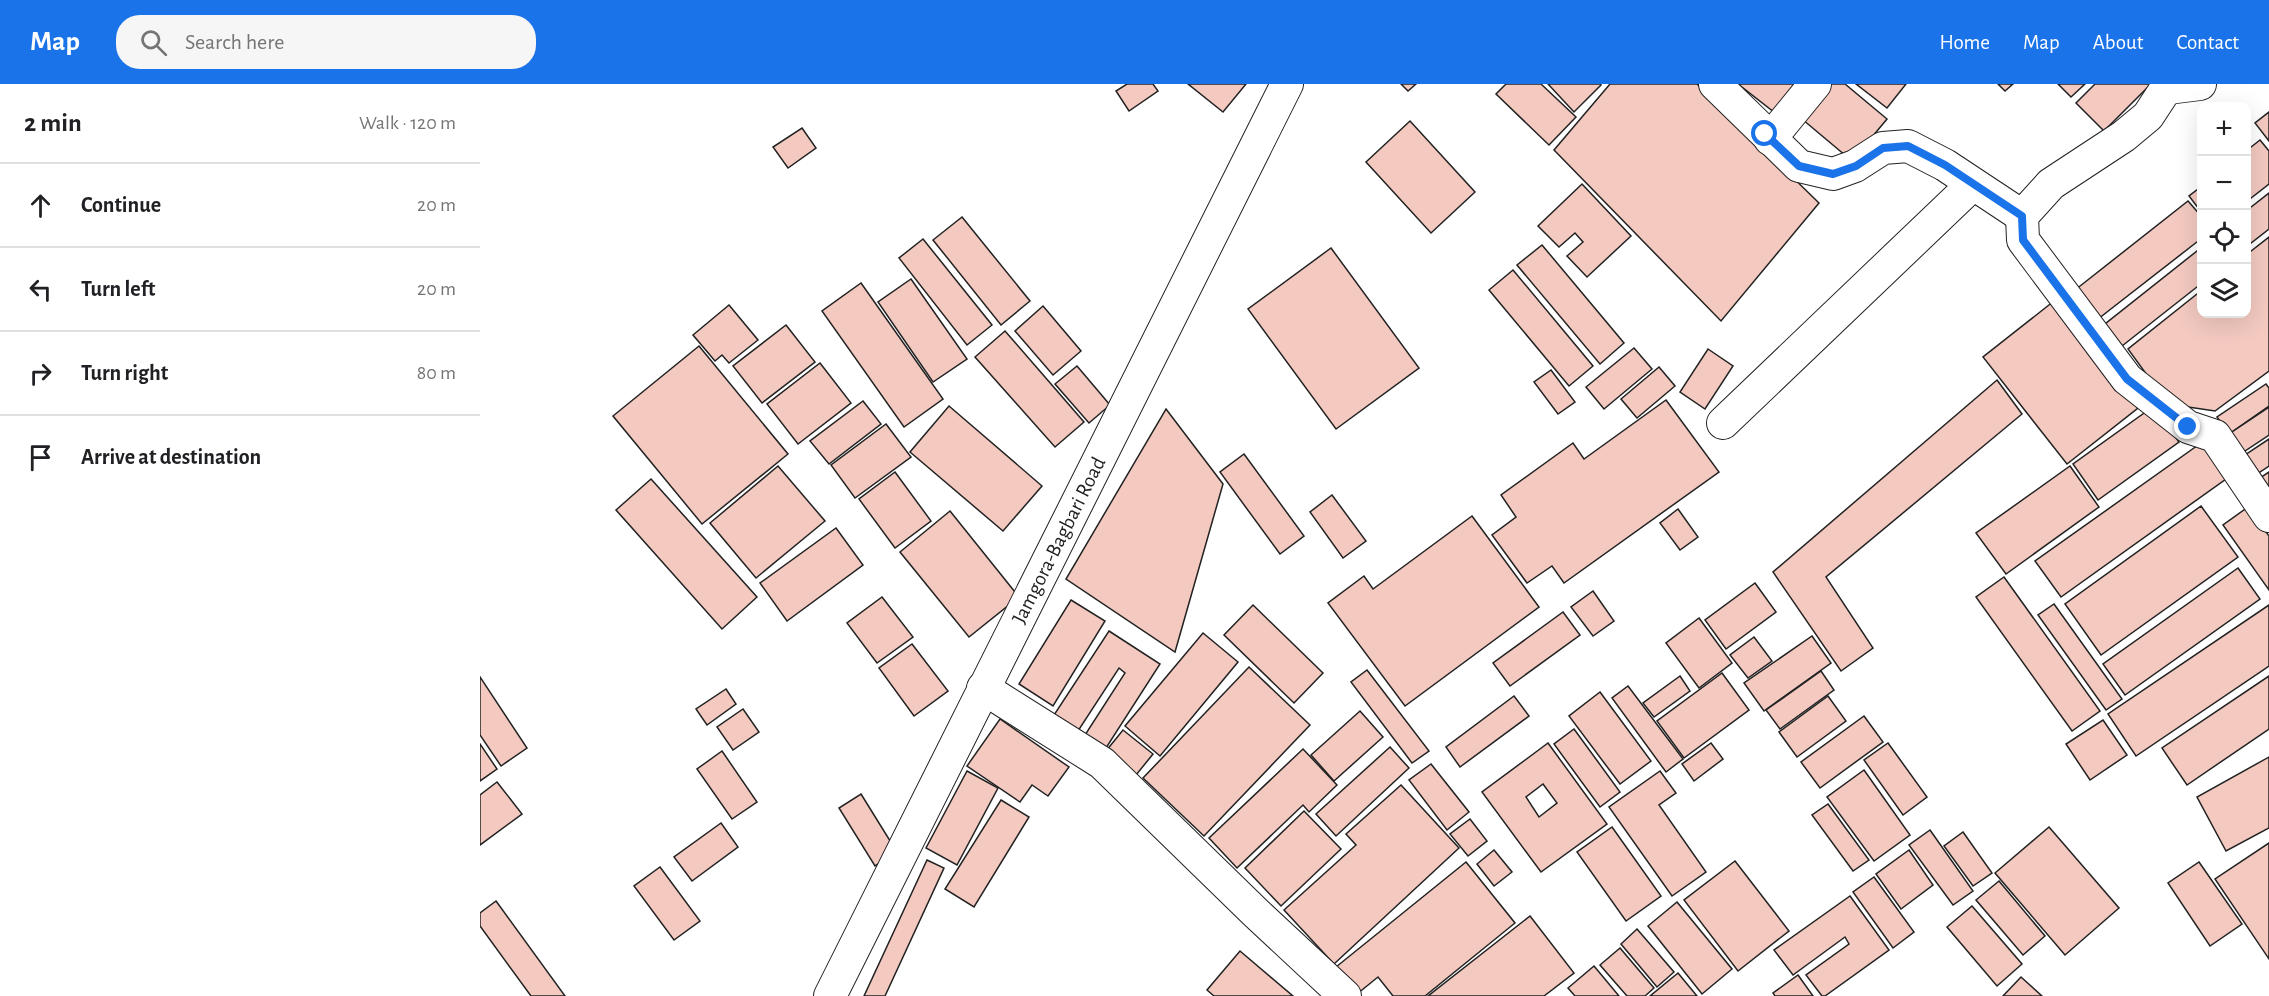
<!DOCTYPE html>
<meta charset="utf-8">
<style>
:root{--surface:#fff;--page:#f6f6f6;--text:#202124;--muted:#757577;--line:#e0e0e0;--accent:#1a73e8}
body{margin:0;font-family:"Alegreya Sans",sans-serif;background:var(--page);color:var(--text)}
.controls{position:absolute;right:18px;top:18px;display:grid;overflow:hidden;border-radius:12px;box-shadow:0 6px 24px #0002}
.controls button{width:54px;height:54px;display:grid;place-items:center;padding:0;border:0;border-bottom:2px solid var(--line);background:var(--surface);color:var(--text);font:30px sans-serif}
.stop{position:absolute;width:18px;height:18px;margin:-14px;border:4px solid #1a73e8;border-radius:50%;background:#fff}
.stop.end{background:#1a73e8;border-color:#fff;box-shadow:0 2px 6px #0008}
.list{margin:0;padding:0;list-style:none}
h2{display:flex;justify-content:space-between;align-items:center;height:78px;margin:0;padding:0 24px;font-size:26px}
h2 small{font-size:20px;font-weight:400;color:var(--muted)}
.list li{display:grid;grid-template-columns:39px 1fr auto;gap:18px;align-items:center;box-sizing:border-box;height:84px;padding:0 24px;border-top:2px solid var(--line)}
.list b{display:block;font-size:22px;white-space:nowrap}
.list em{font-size:20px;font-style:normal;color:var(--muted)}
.icon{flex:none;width:33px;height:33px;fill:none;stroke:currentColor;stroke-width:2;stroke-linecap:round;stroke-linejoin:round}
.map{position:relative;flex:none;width:1789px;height:912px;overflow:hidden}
header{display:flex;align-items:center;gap:36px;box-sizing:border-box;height:84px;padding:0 30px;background:var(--accent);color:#fff}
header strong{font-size:28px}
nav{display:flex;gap:33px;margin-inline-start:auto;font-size:21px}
.search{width:420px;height:54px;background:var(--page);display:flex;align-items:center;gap:15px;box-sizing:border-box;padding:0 21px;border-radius:24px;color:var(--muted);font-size:22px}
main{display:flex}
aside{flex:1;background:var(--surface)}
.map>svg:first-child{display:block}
.building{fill:#f3c9c0;stroke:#222;stroke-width:1.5;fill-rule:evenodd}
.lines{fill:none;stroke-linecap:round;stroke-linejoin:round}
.minor-casing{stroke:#222;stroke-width:34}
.minor{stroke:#fff;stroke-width:32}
.route{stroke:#1a73e8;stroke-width:8}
.labels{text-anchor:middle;stroke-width:4.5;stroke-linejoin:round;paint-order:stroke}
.street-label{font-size:21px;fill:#222;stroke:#fff}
</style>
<header>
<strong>Map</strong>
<div class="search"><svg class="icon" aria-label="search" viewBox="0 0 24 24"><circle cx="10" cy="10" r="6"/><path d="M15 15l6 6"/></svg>Search here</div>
<nav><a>Home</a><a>Map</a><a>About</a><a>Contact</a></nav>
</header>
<main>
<aside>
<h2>2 min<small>Walk · 120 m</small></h2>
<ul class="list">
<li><svg class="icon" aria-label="ahead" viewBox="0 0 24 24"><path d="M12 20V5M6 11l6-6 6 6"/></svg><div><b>Continue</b></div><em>20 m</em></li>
<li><svg class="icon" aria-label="left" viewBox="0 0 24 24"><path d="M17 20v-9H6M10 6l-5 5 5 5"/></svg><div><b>Turn left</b></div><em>20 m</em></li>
<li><svg class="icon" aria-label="right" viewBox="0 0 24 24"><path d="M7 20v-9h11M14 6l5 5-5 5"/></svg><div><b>Turn right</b></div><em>80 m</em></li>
<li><svg class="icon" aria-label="arrive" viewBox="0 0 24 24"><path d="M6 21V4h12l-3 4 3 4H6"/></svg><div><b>Arrive at destination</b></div></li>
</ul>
</aside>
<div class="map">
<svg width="1789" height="912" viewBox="0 0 1789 912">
<rect width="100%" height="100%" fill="#fff"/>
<g class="building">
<path d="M 647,0 L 673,0 L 678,7 L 649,27 L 636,7 Z"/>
<path d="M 708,0 L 766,0 L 743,28 Z"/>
<path d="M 921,0 L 936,0 L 928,7 Z"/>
<path d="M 1026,0 L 1061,0 L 1096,33 L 1069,61 L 1016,10 Z"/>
<path d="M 1068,0 L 1120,0 L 1121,1 L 1094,28 Z"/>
<path d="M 1130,0 L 1217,0 L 1339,119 L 1241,237 L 1074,66 Z"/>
<path d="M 1258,0 L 1325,0 L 1299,32 Z"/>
<path d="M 1341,0 L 1365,0 L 1407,35 L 1372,77 L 1316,30 Z"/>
<path d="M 1376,0 L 1426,0 L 1407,24 Z"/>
<path d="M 1518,0 L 1533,0 L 1525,7 Z"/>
<path d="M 1578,0 L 1605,0 L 1591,13 Z"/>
<path d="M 1615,0 L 1671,0 L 1624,47 L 1596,19 Z"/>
<path d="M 1789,28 L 1789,57 L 1775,39 Z"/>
<path d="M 930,37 L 995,108 L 951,149 L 886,78 Z"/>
<path d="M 322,44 L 336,64 L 308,84 L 293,63 Z"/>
<path d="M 1780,56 L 1789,67 L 1789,100 L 1766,118 L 1766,67 Z"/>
<path d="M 1102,100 L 1151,152 L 1107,193 L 1087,172 L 1103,158 L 1095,149 L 1079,163 L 1058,142 Z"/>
<path d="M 1722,102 L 1722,129 L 1709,112 Z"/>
<path d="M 1789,109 L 1789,145 L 1766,163 L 1766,127 Z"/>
<path d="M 1708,117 L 1722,133 L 1722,154 L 1618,235 L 1595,206 Z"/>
<path d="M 482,133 L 550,217 L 521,241 L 453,156 Z"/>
<path d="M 1789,153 L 1789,287 L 1735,327 L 1688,320 L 1648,265 L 1722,206 L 1722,230 L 1766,230 L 1766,171 Z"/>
<path d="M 443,155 L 512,241 L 487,261 L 419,174 Z"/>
<path d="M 1062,161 L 1144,259 L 1120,280 L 1037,181 Z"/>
<path d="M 1722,163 L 1722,199 L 1642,262 L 1625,240 Z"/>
<path d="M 851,164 L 939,284 L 856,345 L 768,225 Z"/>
<path d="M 1033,186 L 1113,282 L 1089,302 L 1009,206 Z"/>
<path d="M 431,195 L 487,275 L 453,298 L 398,218 Z"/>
<path d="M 381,199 L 463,315 L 424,343 L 342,227 Z"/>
<path d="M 1574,217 L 1658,324 L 1587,380 L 1503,273 Z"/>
<path d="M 249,221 L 278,256 L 249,279 L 242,271 L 235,277 L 213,251 Z"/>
<path d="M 563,222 L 601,267 L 573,291 L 535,247 Z"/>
<path d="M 306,241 L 335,278 L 282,319 L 253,282 Z"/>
<path d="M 525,247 L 604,338 L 575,363 L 495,273 Z"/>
<path d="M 219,262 L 308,370 L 222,440 L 133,332 Z"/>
<path d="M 1154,264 L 1172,285 L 1124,325 L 1106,303 Z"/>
<path d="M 1228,265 L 1253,282 L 1225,325 L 1200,308 Z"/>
<path d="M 340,279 L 371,319 L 318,360 L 287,320 Z"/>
<path d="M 597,282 L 630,321 L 609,339 L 575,300 Z"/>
<path d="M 1179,283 L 1195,302 L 1157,334 L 1141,315 Z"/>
<path d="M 1071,286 L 1095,318 L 1078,330 L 1054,298 Z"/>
<path d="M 1517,296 L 1542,330 L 1346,493 L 1393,564 L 1361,587 L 1293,488 Z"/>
<path d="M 1786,300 L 1789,304 L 1789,322 L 1749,350 L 1737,333 Z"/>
<path d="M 1186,316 L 1239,388 L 1084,499 L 1072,482 L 1047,499 L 1012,451 L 1036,433 L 1021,411 L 1093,359 L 1104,375 Z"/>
<path d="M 383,317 L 401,340 L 349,380 L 330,357 Z"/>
<path d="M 469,322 L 562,402 L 523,447 L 430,368 Z"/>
<path d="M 1674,322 L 1699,358 L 1618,416 L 1593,380 Z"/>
<path d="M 1789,323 L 1789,351 L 1762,369 L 1749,350 Z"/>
<path d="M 686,325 L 743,400 L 695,568 L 586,495 Z"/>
<path d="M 406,340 L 431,373 L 375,414 L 351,381 Z"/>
<path d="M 1789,355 L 1789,382 L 1774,392 L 1762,373 Z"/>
<path d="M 1721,359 L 1746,395 L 1581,513 L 1555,477 Z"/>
<path d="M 764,370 L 824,452 L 800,470 L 740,388 Z"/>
<path d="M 298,382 L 345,437 L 276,494 L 230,439 Z"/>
<path d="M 1590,382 L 1619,423 L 1526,490 L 1496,449 Z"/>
<path d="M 415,388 L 451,437 L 415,464 L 379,415 Z"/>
<path d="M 1789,388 L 1789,415 L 1777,396 Z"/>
<path d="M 171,395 L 277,513 L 242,545 L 136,426 Z"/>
<path d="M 852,411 L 886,457 L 863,474 L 830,428 Z"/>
<path d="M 1721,422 L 1758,473 L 1621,571 L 1585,520 Z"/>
<path d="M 1768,423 L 1789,452 L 1789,506 L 1743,441 Z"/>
<path d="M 1198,425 L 1218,453 L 1200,466 L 1180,439 Z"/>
<path d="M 470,427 L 539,513 L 489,553 L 420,468 Z"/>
<path d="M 992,432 L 1059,523 L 925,622 L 848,519 L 884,492 L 893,505 Z"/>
<path d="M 356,444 L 383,481 L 307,537 L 280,499 Z"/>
<path d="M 1758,484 L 1780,515 L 1645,611 L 1623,580 Z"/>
<path d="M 1524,493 L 1620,627 L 1592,647 L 1496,513 Z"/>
<path d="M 1275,499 L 1296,528 L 1246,565 L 1225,536 Z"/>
<path d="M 1113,507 L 1134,537 L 1113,552 L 1091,523 Z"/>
<path d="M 402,513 L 433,553 L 397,579 L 367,539 Z"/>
<path d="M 591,516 L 625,537 L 573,622 L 539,600 Z"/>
<path d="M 1574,520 L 1642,615 L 1626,626 L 1558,531 Z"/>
<path d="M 773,521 L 843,589 L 814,619 L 744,551 Z"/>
<path d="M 1789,521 L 1789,582 L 1656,672 L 1628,630 Z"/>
<path d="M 1083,528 L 1100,551 L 1030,602 L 1013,579 Z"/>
<path d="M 1219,534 L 1252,579 L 1219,604 L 1186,559 Z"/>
<path d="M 629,547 L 680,580 L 626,664 L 605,651 L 645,589 L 639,584 L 598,647 L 574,631 Z"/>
<path d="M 723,549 L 758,578 L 680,672 L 645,642 Z"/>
<path d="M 1332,552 L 1351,579 L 1284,627 L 1264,599 Z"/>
<path d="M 1274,553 L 1292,577 L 1268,594 L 1250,571 Z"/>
<path d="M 432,560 L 468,607 L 434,632 L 399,584 Z"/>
<path d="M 769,583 L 830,641 L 724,752 L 663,694 Z"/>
<path d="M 887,586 L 949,667 L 932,679 L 871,598 Z"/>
<path d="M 1341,587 L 1354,606 L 1300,645 L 1286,626 Z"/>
<path d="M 1242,589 L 1269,626 L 1204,674 L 1177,637 Z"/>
<path d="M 1200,592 L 1210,607 L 1174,633 L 1163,619 Z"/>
<path d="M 1789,592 L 1789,645 L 1707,701 L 1682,664 Z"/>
<path d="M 0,593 L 47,664 L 21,682 L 0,651 Z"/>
<path d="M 1148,602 L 1203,675 L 1186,688 L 1132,614 Z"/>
<path d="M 246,605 L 256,620 L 227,641 L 216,625 Z"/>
<path d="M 1120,608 L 1171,677 L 1140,700 L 1089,632 Z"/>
<path d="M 1034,612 L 1049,632 L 980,683 L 966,663 Z"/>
<path d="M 1348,612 L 1366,637 L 1317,673 L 1299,648 Z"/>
<path d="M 263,625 L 279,648 L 253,666 L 237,643 Z"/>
<path d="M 880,627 L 903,653 L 854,697 L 831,671 Z"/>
<path d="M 1384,632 L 1403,658 L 1340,704 L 1321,678 Z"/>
<path d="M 520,635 L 589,683 L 568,712 L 552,701 L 540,718 L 487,682 Z"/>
<path d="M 1623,636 L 1647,671 L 1610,696 L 1586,660 Z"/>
<path d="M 1094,645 L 1140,708 L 1120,723 L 1074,660 Z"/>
<path d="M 643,646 L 673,670 L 652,696 L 622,672 Z"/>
<path d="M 1068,659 L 1127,740 L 1061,788 L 1002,708 ZM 1063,700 L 1077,719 L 1059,733 L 1046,713 Z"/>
<path d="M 1231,659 L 1243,675 L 1214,697 L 1202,680 Z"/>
<path d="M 1408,659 L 1447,713 L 1423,731 L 1384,676 Z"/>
<path d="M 0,660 L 17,685 L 0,697 Z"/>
<path d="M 910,663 L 929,684 L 856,752 L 836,730 Z"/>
<path d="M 823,665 L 857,701 L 829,728 L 823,721 L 757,784 L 729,754 Z"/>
<path d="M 242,667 L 277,718 L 252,735 L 217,685 Z"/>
<path d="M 1789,673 L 1789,744 L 1746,767 L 1717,713 Z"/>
<path d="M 951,680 L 989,728 L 967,746 L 929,696 Z"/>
<path d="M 1384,686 L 1430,751 L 1394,777 L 1347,713 Z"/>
<path d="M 487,687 L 518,704 L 477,781 L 446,764 Z"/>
<path d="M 1180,687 L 1196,709 L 1179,721 L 1226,788 L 1192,812 L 1129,723 Z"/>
<path d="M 17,698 L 42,730 L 0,761 L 0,711 Z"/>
<path d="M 921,701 L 979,764 L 854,880 L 804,826 L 876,761 L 866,750 Z"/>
<path d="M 381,710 L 417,768 L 395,782 L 359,724 Z"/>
<path d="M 521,716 L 549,733 L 494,823 L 465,805 Z"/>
<path d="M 1348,720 L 1389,776 L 1373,787 L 1332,731 Z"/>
<path d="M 824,727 L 861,765 L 801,822 L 765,784 Z"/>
<path d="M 990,735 L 1007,757 L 988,772 L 970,750 Z"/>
<path d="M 241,739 L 258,763 L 212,797 L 194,773 Z"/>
<path d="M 1132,743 L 1181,812 L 1146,837 L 1097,768 Z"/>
<path d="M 1569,743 L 1639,824 L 1585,871 L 1515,789 Z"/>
<path d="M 1450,746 L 1493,807 L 1473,821 L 1429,761 Z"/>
<path d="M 1483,748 L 1512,789 L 1493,802 L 1464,762 Z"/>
<path d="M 1789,759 L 1789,875 L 1735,795 Z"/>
<path d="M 1014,766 L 1032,788 L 1014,802 L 997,780 Z"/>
<path d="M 1429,766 L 1453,801 L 1421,825 L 1396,790 Z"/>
<path d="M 447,776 L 464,784 L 405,912 L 384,912 Z"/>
<path d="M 1255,777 L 1309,847 L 1258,887 L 1204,816 Z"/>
<path d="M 986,778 L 1035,839 L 945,912 L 913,912 L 898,893 L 877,910 L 856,883 Z"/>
<path d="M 1719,778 L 1762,840 L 1730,862 L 1688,799 Z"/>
<path d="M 180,783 L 220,837 L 194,856 L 154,802 Z"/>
<path d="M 1394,793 L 1434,848 L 1413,864 L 1373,808 Z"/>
<path d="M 1519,797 L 1565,852 L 1543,871 L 1496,816 Z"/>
<path d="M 1370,812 L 1409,866 L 1345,912 L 1342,912 L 1326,891 L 1369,860 L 1365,853 L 1313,891 L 1294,866 Z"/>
<path d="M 16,817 L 85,912 L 51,912 L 0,842 L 0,829 Z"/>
<path d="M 1197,818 L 1252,885 L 1222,910 L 1168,842 Z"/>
<path d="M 1492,822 L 1542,880 L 1517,902 L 1467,843 Z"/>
<path d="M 1050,832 L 1094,889 L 1064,912 L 948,912 Z"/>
<path d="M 1157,845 L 1194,888 L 1177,903 L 1141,860 Z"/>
<path d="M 1140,864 L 1174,904 L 1165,912 L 1147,912 L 1120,881 Z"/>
<path d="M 760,867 L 813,912 L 734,912 L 727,906 Z"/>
<path d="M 1114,882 L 1139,912 L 1095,912 L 1088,904 Z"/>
<path d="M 1198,889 L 1217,912 L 1170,912 Z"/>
<path d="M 1318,891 L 1333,912 L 1295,912 L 1293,909 Z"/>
<path d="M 1541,893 L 1562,912 L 1523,912 Z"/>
</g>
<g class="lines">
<defs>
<g id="minor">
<path d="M 1235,0 L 1319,82 L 1353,90 L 1375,82 L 1403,64 L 1428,62 L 1465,81 L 1542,132"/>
<path d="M 1689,0 L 1668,32 L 1644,52 L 1571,100 L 1542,132 L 1543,156 L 1647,295 L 1708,343 L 1735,352 L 1789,432"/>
<path d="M 1688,4 L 1720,0"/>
<path d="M 1290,55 L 1335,0"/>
<path d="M 1243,339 L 1492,101"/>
<path d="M 503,604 L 622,679 L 776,829 L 865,912"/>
<path id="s1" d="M 350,912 L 807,0"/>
</g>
</defs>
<use href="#minor" class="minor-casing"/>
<use href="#minor" class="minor"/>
</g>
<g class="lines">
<path class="route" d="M 1285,50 L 1319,82 L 1353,90 L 1376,82 L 1403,64 L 1428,62 L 1465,81 L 1542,132 L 1543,156 L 1647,295 L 1708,343"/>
</g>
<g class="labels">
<g class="street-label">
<text dy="7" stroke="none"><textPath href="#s1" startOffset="510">Jamgora-Bagbari Road</textPath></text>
</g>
</g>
</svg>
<div class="controls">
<button>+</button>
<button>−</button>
<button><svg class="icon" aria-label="locate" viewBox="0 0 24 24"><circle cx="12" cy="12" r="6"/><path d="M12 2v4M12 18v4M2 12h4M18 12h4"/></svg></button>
<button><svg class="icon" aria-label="layers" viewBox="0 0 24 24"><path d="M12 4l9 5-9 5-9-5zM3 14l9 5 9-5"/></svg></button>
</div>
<div class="stop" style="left:1285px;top:50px"></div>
<div class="stop end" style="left:1708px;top:343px"></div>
</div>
</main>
